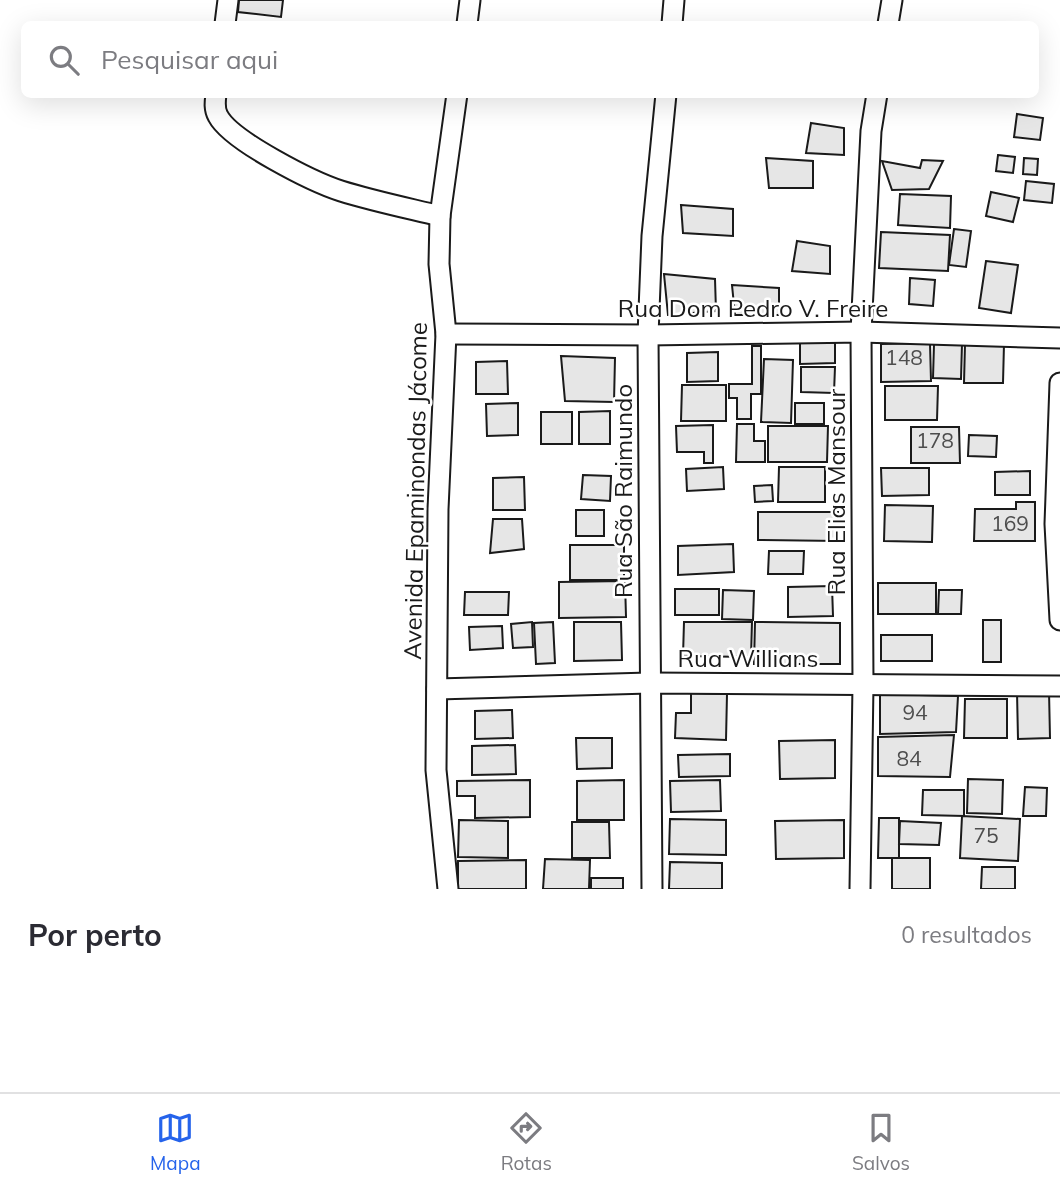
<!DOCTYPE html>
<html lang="pt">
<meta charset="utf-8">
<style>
:root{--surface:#fff;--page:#f7f7f7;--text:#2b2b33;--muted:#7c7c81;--line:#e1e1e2;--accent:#2563eb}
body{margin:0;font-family:Mulish,sans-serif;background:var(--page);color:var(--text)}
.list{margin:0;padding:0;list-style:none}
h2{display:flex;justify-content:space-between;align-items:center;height:91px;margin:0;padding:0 28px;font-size:30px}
h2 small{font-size:23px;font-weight:400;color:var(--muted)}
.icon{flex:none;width:38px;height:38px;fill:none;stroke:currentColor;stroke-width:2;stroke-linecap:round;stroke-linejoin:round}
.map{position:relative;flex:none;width:1060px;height:889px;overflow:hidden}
.search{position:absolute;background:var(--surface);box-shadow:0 7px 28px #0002;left:21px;right:21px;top:21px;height:77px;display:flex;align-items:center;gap:18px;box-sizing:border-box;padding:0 24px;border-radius:10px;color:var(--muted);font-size:26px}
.sheet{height:203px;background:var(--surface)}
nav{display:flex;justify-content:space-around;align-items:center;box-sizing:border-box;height:98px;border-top:2px solid var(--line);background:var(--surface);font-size:19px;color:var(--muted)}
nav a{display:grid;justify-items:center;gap:4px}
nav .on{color:var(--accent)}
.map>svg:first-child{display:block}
.building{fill:#e6e6e6;stroke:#1a1a1a;stroke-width:2}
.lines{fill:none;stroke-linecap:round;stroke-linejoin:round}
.minor-casing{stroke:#1a1a1a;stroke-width:23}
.minor{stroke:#fff;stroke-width:19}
.labels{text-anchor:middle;stroke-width:5;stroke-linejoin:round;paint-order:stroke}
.number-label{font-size:21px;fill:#4d4d4d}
.street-label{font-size:24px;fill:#1a1a1a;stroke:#fff}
</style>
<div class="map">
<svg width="1060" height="889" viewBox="0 0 1060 889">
<rect width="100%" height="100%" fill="#fff"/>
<g class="building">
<path d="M 239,0 L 283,0 L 281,17 L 238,12 Z"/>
<path d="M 1017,114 L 1043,118 L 1040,140 L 1014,137 Z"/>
<path d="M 811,123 L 844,128 L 844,155 L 806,153 Z"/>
<path d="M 998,155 L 1015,157 L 1013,173 L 996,171 Z"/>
<path d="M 766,158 L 813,161 L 813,188 L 769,188 Z"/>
<path d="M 1024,158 L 1038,159 L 1037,175 L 1023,174 Z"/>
<path d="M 922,160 L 943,161 L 929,189 L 892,190 L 882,161 L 920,168 Z"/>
<path d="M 1026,181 L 1054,184 L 1052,203 L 1024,200 Z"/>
<path d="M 991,192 L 1019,198 L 1013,222 L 986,216 Z"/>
<path d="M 900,194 L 951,196 L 950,228 L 898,225 Z"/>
<path d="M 681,205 L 733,209 L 733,236 L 683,233 Z"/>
<path d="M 954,229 L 971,231 L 966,267 L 949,265 Z"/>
<path d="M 881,232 L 950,235 L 948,271 L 879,268 Z"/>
<path d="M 797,241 L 830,246 L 830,274 L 792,271 Z"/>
<path d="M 986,261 L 1018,265 L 1011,313 L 979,308 Z"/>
<path d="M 664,274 L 715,279 L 716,311 L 668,315 Z"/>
<path d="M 910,278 L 935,280 L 933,306 L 909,304 Z"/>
<path d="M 732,285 L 779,288 L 779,315 L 735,315 Z"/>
<path d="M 835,342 L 835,363 L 800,364 L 800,343 Z"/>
<path d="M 930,343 L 931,381 L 881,382 L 881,344 Z"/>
<path d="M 934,344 L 962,344 L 961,379 L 933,378 Z"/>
<path d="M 965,344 L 1004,344 L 1003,383 L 964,383 Z"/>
<path d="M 752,346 L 761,346 L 761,394 L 751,394 L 751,419 L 737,419 L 737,398 L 729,398 L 729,384 L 752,384 Z"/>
<path d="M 718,352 L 718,381 L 687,382 L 687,353 Z"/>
<path d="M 561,356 L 615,358 L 614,402 L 565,401 Z"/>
<path d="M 764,359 L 793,360 L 791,423 L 761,422 Z"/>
<path d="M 507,361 L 508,394 L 476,394 L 476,362 Z"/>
<path d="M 801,367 L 835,367 L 834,393 L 801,392 Z"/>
<path d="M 682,385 L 726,385 L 726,421 L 681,421 Z"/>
<path d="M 885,386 L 938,386 L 937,420 L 885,420 Z"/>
<path d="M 518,403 L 518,435 L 487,436 L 486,404 Z"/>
<rect x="795" y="403" width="29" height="21"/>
<path d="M 610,411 L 610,444 L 579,444 L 579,412 Z"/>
<rect x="541" y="412" width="31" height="32"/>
<path d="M 737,424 L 754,424 L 754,441 L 765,441 L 765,462 L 736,462 Z"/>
<path d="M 713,425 L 713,463 L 704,463 L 704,452 L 677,452 L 676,426 Z"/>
<path d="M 768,426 L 828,426 L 827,462 L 768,462 Z"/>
<path d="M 911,427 L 959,427 L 960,463 L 911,463 Z"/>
<path d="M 969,435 L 997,436 L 996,457 L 968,456 Z"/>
<path d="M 723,467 L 724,489 L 687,491 L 686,469 Z"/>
<path d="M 779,467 L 825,467 L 825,502 L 778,502 Z"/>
<path d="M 881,468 L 929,468 L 929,495 L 882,496 Z"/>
<path d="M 1030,471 L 1030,495 L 995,495 L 995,472 Z"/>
<path d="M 583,475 L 611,476 L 610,501 L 581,499 Z"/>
<path d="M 524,477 L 525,510 L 493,510 L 493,478 Z"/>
<path d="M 772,485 L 773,501 L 755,502 L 754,486 Z"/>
<path d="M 1016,502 L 1035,502 L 1035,541 L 974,541 L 975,509 L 1016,509 Z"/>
<path d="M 885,505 L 933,506 L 932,542 L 884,541 Z"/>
<rect x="576" y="510" width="28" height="26"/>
<path d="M 758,512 L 838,512 L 838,541 L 758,540 Z"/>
<path d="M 493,519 L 522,519 L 524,549 L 490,553 Z"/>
<path d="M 733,544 L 734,572 L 678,575 L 678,546 Z"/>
<rect x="570" y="545" width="54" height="35"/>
<path d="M 769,551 L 804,551 L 803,574 L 768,574 Z"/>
<path d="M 625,581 L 626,617 L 559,618 L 559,582 Z"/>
<rect x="878" y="583" width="58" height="31"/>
<path d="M 832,586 L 833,616 L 788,617 L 788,587 Z"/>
<rect x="675" y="589" width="44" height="26"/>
<path d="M 723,590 L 754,591 L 753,620 L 722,619 Z"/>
<path d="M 939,590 L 962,590 L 961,614 L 938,614 Z"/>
<path d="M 465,592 L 509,592 L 508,615 L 464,615 Z"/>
<rect x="983" y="620" width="18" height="42"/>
<path d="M 532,622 L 533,647 L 513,648 L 511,624 Z"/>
<path d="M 553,622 L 555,663 L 536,664 L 534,623 Z"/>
<path d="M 574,622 L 621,622 L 622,660 L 574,661 Z"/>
<path d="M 684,622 L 752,622 L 751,657 L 683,656 Z"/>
<path d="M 755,622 L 840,623 L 840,664 L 754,664 Z"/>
<path d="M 502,626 L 503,648 L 470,650 L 469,627 Z"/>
<rect x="881" y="635" width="51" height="26"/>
<path d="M 1049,691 L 1050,738 L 1018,739 L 1017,692 Z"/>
<path d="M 691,693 L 727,694 L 726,740 L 675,738 L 676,713 L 691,713 Z"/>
<path d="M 880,694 L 958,696 L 956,732 L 880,734 Z"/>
<path d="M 965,699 L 1007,699 L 1007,738 L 964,738 Z"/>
<path d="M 512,710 L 513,738 L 475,739 L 475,711 Z"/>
<path d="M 954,735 L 950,777 L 878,776 L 878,737 Z"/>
<path d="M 576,738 L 612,738 L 612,768 L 577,769 Z"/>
<path d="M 835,740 L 835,778 L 780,779 L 779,741 Z"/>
<path d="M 515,745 L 516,774 L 472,775 L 472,746 Z"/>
<path d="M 730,754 L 730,776 L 679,777 L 678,755 Z"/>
<path d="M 968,779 L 1003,780 L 1002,814 L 967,813 Z"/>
<path d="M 530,780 L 530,817 L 475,818 L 475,796 L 457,796 L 457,781 Z"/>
<path d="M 624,780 L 624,820 L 577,820 L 577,781 Z"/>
<path d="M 720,780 L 721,811 L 671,812 L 670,781 Z"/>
<path d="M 1025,787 L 1047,788 L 1046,816 L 1023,816 Z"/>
<path d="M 923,790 L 964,790 L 964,816 L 922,815 Z"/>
<path d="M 962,816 L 1020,819 L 1018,861 L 960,858 Z"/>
<path d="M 879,818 L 899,818 L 899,858 L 878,858 Z"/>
<path d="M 670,819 L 726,820 L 726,855 L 669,854 Z"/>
<path d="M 459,820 L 508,821 L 508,858 L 458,857 Z"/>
<path d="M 844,820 L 844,858 L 776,859 L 775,821 Z"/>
<path d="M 900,821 L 941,823 L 939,845 L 899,844 Z"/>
<path d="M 572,822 L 609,822 L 610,858 L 572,858 Z"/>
<rect x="892" y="858" width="38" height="31"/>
<path d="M 545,859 L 590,860 L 589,889 L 543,889 Z"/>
<path d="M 526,860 L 526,889 L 458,889 L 458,861 Z"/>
<path d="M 670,862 L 722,863 L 722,889 L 669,889 Z"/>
<path d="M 982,867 L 1015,867 L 1015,889 L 981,889 Z"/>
<rect x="591" y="878" width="32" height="11"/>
</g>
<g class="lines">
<defs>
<g id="minor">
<path d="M 225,24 L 228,0"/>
<path d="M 467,24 L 470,0"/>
<path d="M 672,24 L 674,0"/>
<path d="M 888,24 L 892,0"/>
<path d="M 216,94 C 215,102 214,109 218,116 C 231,141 313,182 341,191 C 373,201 407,208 440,216"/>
<path d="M 446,334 L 648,335 L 861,332 L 1060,338"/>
<path d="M 1060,383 L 1055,524 L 1060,620"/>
<path d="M 437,689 L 649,683 L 1060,686"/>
<path d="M 448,889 L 436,770 L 438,509 L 446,334 L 439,264 L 440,216 L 457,94"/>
<path d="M 652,889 L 648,335 L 652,236 L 666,94"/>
<path d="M 860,889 L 863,684 L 861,332 L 871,131 L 877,94"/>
</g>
</defs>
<use href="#minor" class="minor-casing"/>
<use href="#minor" class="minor"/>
</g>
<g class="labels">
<g class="number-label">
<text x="904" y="365">148</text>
<text x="935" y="448">178</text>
<text x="1010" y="531">169</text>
<text x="915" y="720">94</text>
<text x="909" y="766">84</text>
<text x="986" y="843">75</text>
</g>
<g class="street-label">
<text x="753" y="317">Rua Dom Pedro V. Freire</text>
<text transform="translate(416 491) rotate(-89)" y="8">Avenida Epaminondas Jácome</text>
<text transform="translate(624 491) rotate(-90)" y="8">Rua São Raimundo</text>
<text transform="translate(837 492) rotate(-90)" y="8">Rua Elias Mansour</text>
<text x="748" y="667">Rua Willians</text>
</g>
</g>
</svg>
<div class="search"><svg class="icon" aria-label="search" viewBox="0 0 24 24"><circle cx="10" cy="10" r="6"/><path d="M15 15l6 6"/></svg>Pesquisar aqui</div>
</div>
<section class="sheet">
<h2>Por perto<small>0 resultados</small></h2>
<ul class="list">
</ul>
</section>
<nav>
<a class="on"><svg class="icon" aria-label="map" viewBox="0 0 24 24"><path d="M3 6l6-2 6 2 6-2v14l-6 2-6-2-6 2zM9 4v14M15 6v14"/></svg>Mapa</a>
<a><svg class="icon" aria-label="directions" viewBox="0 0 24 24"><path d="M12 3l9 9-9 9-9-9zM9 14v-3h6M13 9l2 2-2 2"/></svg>Rotas</a>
<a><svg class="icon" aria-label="saved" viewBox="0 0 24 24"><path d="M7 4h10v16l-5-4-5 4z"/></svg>Salvos</a>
</nav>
